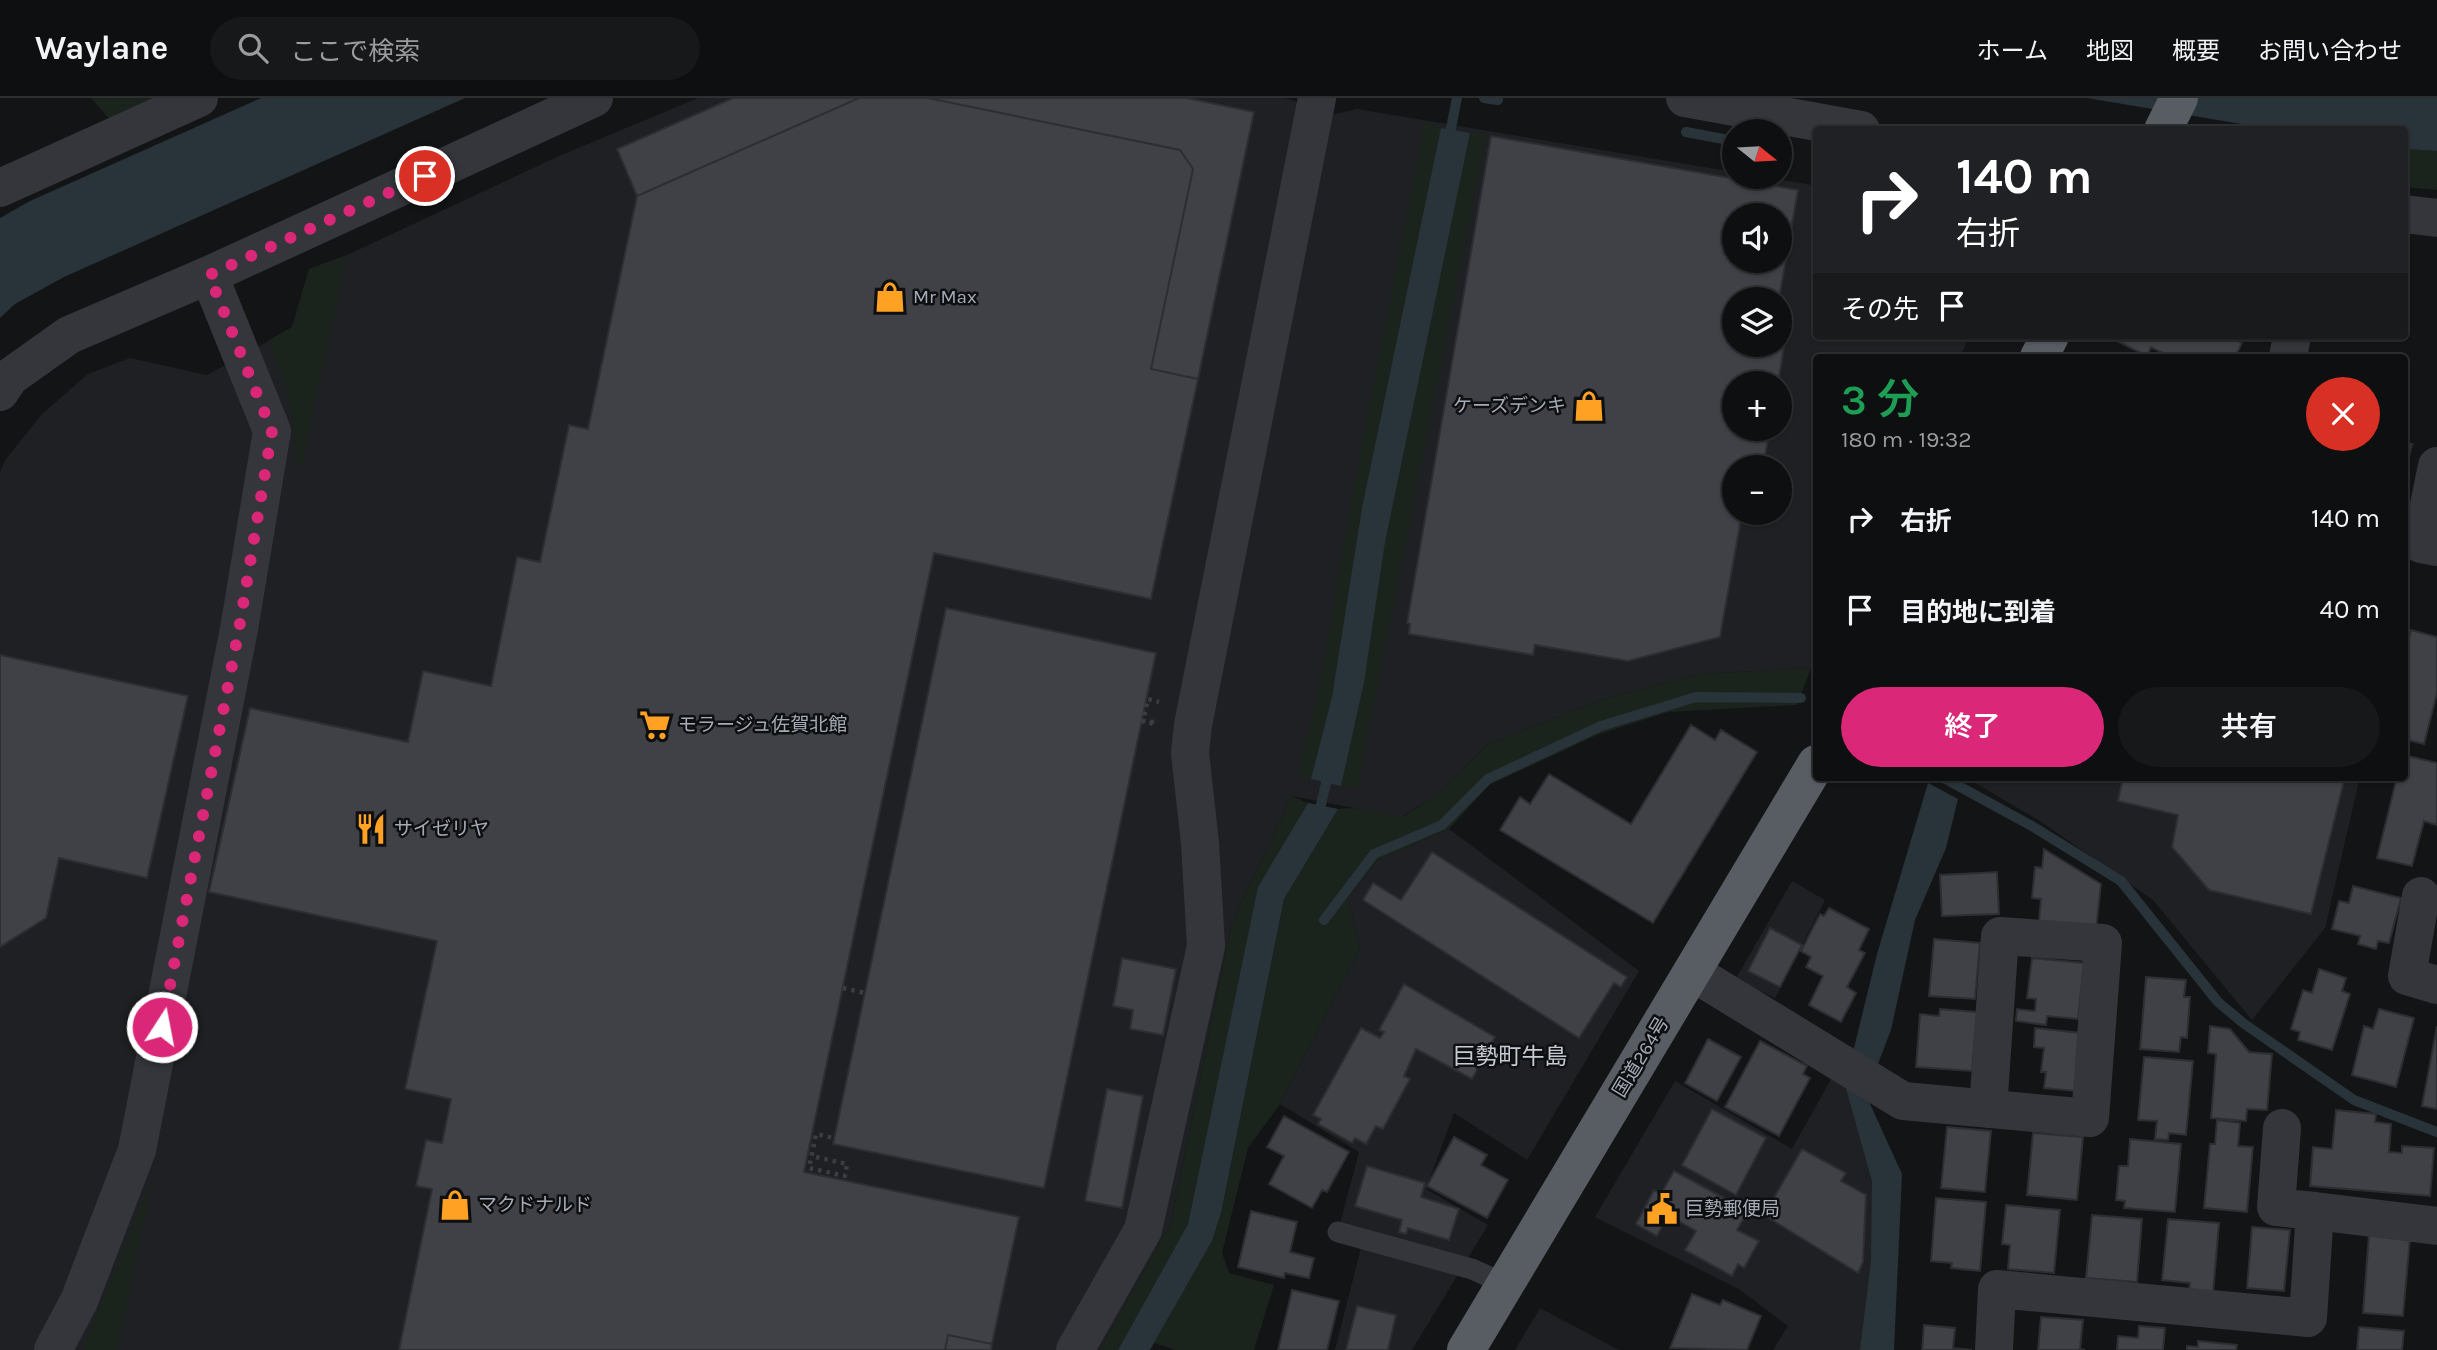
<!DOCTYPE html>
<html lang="ja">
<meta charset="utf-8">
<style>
body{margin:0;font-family:Karla,"Noto Sans JP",sans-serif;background:#171819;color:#f1f3f6;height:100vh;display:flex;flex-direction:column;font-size:26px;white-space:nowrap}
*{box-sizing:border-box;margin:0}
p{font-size:23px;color:#9b9c9f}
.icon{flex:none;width:38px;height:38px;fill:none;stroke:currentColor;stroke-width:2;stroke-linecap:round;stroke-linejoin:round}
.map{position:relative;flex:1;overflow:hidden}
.drawer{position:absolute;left:1813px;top:256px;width:595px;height:427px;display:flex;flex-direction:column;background:#0e0f10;border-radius:7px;box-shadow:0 2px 5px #0004,0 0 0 2px #2e2f30}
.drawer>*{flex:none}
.top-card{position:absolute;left:1813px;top:28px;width:595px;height:214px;border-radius:7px;box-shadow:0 2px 5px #0004,0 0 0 2px #2e2f30;background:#202124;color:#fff;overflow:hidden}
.needle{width:46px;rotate:108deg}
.buttons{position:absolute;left:1722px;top:21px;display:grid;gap:14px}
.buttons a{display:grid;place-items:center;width:70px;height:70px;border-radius:50%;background:#0e0f10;box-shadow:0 2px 5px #0004,0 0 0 2px #2e2f30;font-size:35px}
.pin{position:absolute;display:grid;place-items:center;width:60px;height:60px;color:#fff;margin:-30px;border:4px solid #fff;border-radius:50%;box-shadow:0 2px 7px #0007}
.me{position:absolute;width:77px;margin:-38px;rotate:11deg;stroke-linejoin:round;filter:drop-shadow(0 0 5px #0008)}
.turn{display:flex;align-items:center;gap:24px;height:147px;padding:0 28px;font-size:32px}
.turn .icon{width:91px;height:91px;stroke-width:2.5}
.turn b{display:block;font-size:49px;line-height:60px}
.then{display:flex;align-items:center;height:66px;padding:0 28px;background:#0003;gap:14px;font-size:26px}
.round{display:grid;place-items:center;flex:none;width:74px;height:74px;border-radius:37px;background:#171819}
.head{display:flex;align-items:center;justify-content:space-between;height:119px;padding:0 28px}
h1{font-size:42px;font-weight:600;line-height:52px;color:#1e9e55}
.primary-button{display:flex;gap:14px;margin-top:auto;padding:14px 28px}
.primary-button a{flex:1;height:80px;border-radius:42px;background:#db2777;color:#fff;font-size:28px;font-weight:600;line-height:80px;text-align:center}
.primary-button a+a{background:#171819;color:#f1f3f6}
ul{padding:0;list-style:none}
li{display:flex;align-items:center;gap:21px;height:91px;padding:0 28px}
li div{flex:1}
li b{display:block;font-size:26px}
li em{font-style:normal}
header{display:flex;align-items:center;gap:42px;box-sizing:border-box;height:98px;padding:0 35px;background:#0e0f10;border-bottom:2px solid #2e2f30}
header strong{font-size:33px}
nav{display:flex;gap:38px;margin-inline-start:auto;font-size:24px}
.search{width:490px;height:63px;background:#171819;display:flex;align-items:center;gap:18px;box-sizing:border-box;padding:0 24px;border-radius:38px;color:#9b9c9f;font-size:26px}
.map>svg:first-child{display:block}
.built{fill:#1f2023;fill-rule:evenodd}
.green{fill:#1b241c}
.water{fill:#29343a}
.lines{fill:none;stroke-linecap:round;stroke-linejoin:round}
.stream{stroke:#29343a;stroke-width:10}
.building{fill:#3f4146;stroke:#2d2e32;stroke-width:2;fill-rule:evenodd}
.path{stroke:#3a3d42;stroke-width:4.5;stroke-dasharray:3.5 5;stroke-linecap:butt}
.service{stroke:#34363b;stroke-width:21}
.minor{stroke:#34363b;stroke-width:38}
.tertiary{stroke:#34363b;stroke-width:38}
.trunk{stroke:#585c63;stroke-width:38}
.route{stroke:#db2777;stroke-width:12;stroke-dasharray:0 21.6}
.labels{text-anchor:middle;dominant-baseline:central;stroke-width:5;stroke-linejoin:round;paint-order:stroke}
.poi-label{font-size:19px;fill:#a4abb7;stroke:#0e0f10;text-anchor:start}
.street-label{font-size:19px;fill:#a4abb7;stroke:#0e0f10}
.quarter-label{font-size:23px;fill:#c5cad3;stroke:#0e0f10}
</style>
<header>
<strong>Waylane</strong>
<div class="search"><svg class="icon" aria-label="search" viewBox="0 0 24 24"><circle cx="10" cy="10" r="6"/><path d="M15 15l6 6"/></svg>ここで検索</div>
<nav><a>ホーム</a><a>地図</a><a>概要</a><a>お問い合わせ</a></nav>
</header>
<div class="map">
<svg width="2437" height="1252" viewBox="0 0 2437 1252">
<rect width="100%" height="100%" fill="#131415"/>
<!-- built -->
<path class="built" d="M698 0H1285L1335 16 1357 11 1734 74V79H1764L1813 87 1816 84V238H1970L1960 259H1816V552L1811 570 1700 576 1601 602 1488 646 1434 699 1401 719 1292 698 1231 827 1171 1125 1100 1252H0V374L6 361 42 316 88 276 130 260 207 277 292 230 309 171 347 157 559 58ZM1734 117H1780V163H1734ZM1734 201H1780V247H1734ZM1734 285H1780V331H1734ZM1734 369H1780V415H1734Z
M1965 679H2360L2325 830 2252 922 2153 802 2040 723Z
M1449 731 1639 873 1527 1062 1454 1015 1426 1091 1488 1127 1412 1252H1335L1365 1134 1340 1126 1359 1054 1280 1006 1360 851 1348 799 1377 763Z
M1792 783 1825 802 1775 900 1735 882Z
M1835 974 1856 988 1888 1090 1876 1252H1773L1788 1228 1739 1191 1595 1119 1675 983 1792 1051Z
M1540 1210 1615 1250 1620 1252H1515Z"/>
<!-- green -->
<path class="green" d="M91 0H159L111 23Z
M1425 23 1441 30 1362 410 1332 599 1311 681 1298 676 1320 588 1350 409Z
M1487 34 1357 691 1341 688 1364 584 1385 444 1470 35Z
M2404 51 2437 53V92L2405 89Z
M347 157 299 377 290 301 269 242 292 229 309 171Z
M1811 570 1797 607 1668 614 1597 637 1489 687 1449 731 1377 763 1348 799 1360 851 1280 1006 1248 1050 1222 1155 1229 1175 1274 1187 1254 1252H1176L1154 1245 1212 1143 1221 1115 1284 801 1338 711 1355 710 1402 719 1434 699 1488 646 1601 602 1700 576Z
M1292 698 1308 705 1258 790 1188 1126 1118 1252H1100L1171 1125 1231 827Z
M153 1080 117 1252H86L84 1248Z"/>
<!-- water -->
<path class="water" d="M261 0H465L64 179 15 206 0 220V120L30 103Z
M2087 0H2437V53L2405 51 2404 32 2271 31Z
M1441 30 1470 35 1385 444 1364 584 1341 688 1311 681 1332 599 1362 410Z
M1928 685 1958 701 1946 750 1915 822 1891 932 1866 997 1902 1076 1894 1252H1860L1871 1163 1872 1083 1845 987 1877 856Z
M1308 705 1338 711 1284 801 1221 1115 1212 1143 1150 1252H1118L1188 1126 1258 789Z"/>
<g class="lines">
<!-- stream -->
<path class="stream" d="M1484 0 1498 2
M1686 34 1734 43
M1448 45 1457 0
M1942 679 2032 728 2121 783 2218 904 2243 925 2354 1002 2437 1034
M1318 719 1329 673
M1324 822 1374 756 1442 727 1488 681 1601 628 1696 599 1801 600"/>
</g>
<!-- building -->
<path class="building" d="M733 0H859L637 98 617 51Z
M859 0H928L1180 52 1193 71 1151 271 1198 281 1151 501 934 455 804 1074 1019 1119 992 1246 948 1237 945 1252H399L432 1091 416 1088 426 1042 442 1045 451 1001 405 991 437 843 209 794 250 610 408 644 423 573 491 588 517 459 540 464 569 327 588 331 637 98Z
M928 0H1187L1254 14 1198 281 1151 271 1193 71 1180 52Z
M1491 38 1798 92 1779 201H1734V247H1780V218L1789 219 1778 285H1734V331H1770L1763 369H1734V415H1742L1720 539 1628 563 1535 547 1533 557 1409 536 1410 526 1407 525ZM1734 117H1780V163H1734Z
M2122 238H2228L2242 245 2235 259H2171L2151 249 2147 258 2119 244Z
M2404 345 2412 346 2404 379Z
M946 510 1156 555 1044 1090 833 1046Z
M2411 532 2437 539V595L2424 646 2404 641V558Z
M0 557 188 598 147 780 59 760 46 820 0 849Z
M1691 627 1715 642 1721 632 1757 654 1653 825 1500 732 1520 699 1530 706 1549 676 1631 726Z
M2404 657 2437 665V722L2436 727 2424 723 2412 768 2377 760 2397 679H2404Z
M2123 679H2345L2311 816 2209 792 2172 749 2178 717 2118 703Z
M2044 751 2101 786 2096 831 2039 823 2041 801 2032 800 2035 769 2042 770Z
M1432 754 1627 879 1621 889 1614 885 1579 940 1363 802 1373 785 1401 802Z
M1997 774 1999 816 1942 818 1940 777Z
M2353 788 2401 800 2389 845 2378 843 2376 851 2358 846 2360 838 2332 831 2339 803 2349 805Z
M1829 810 1869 831 1859 852 1865 855 1847 889 1856 895 1841 924 1809 907 1823 878 1806 869 1811 859 1801 853 1820 816 1824 818Z
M1770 830 1802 847 1780 889 1748 873Z
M1934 841 1980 845 1975 901 1929 898Z
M1122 860 1176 871 1163 937 1130 931 1133 912 1113 908Z
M2032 860 2084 865 2078 921 2047 918 2046 927 2016 923 2017 911 2035 913 2036 901 2027 900Z
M2319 871 2346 880 2342 893 2350 896 2332 952 2298 942 2300 934 2291 931 2303 892 2312 895Z
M2146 879 2186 882 2184 899H2190L2187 940 2181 939 2179 954 2140 951Z
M1404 886 1495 939 1472 981 1416 951 1404 978 1410 981 1383 1031 1376 1028 1366 1046 1355 1040 1352 1045 1318 1026 1321 1021 1313 1017 1361 930 1380 940 1384 934 1379 932Z
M1940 911 1977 914 1972 973 1916 969 1920 916 1939 918Z
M2379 911 2414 920 2396 989 2352 977 2364 928 2373 931Z
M2210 928 2230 931 2249 954 2272 956 2267 1012 2247 1011 2246 1023 2211 1020 2216 956 2208 955Z
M2437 928V1011L2422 1008Z
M2035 930 2081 935 2075 993 2044 990 2046 974H2041L2044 950 2034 949Z
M1708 941 1741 959 1717 1003 1685 985Z
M1760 943 1807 968 1803 976 1810 980 1779 1038 1725 1009Z
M2144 959 2193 963 2186 1037 2169 1035 2168 1042 2155 1041 2157 1023 2138 1022Z
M1107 991 1143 998 1122 1110 1085 1103Z
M1712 1011 1766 1040 1736 1097 1682 1067Z
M2336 1012 2376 1016 2375 1024 2391 1026 2389 1054 2402 1055V1048L2434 1050 2430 1098 2310 1088 2313 1049 2332 1051Z
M1284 1018 1349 1054 1327 1094 1322 1092 1312 1110 1269 1086 1284 1058 1267 1049Z
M2217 1022 2240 1025 2238 1048 2253 1049 2247 1114 2204 1110 2210 1046H2215Z
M1947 1029 1991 1033 1985 1094 1941 1090Z
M2033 1035 2083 1039 2077 1102 2027 1097Z
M1454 1039 1487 1057 1481 1067 1508 1082 1487 1120 1427 1088Z
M2130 1041 2181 1046 2175 1114 2124 1110 2125 1103 2116 1102 2119 1068H2128Z
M1802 1051 1846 1075 1841 1083 1866 1097 1863 1164 1858 1175 1764 1117Z
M1367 1068 1425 1085 1421 1099 1459 1111 1449 1142 1408 1130 1406 1136 1399 1134 1402 1122 1355 1108Z
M1674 1073 1748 1113 1737 1132 1759 1143 1744 1170 1738 1166 1732 1178 1685 1152 1696 1133 1668 1117 1657 1138 1636 1126 1654 1092 1661 1096Z
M1936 1100 1986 1104 1980 1173 1951 1170 1952 1165 1931 1163Z
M2006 1107 2060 1112 2054 1175 2008 1171 2010 1147 2002 1146Z
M1251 1113 1297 1124 1290 1154 1314 1160 1309 1180 1285 1175 1284 1180 1238 1169Z
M2092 1117 2142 1121 2137 1184 2086 1180Z
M2168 1121 2219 1125 2213 1195 2189 1193 2190 1185 2162 1182Z
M2252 1129 2290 1132 2284 1193 2247 1190Z
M2369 1136 2410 1140 2403 1218 2363 1215Z
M1292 1192 1339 1203 1327 1252H1278Z
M1692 1196 1720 1207 1723 1202 1761 1218 1747 1252 1670 1250Z
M1357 1208 1396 1217 1388 1252H1346Z
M2041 1219 2083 1222 2080 1251 2085 1252H2038Z
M1924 1227 1955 1230 1953 1250 1972 1252H1922Z
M2139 1228 2165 1230 2163 1252H2117L2118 1238 2138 1240Z
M2359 1229 2404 1233 2402 1252H2357Z
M948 1237 992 1246 991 1252H945Z
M2198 1243 2237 1247 2236 1252H2187V1248L2198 1249Z"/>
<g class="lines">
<!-- path -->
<path class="path" d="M1141 623 1155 626V623
M1154 624 1143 623 1148 601 1159 604
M843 890 865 895
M816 1059 847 1066 845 1078 809 1070 816 1036 834 1040"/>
<!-- service -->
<path class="service" d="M1338 1134 1472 1171 1505 1186"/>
<!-- minor -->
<path class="minor" d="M0 90 199 0
M2404 116 2437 120
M2288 259 2292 238
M2437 368 2421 446 2437 449
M2421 798 2407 878 2437 887
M1692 874 1903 1003 2090 1020 2103 845 2000 838 1988 1011
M2282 1030 2276 1109 2315 1113
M1075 1252 1143 1132 1206 848 1200 745 1190 655 1193 627 1317 0
M1994 1252 1997 1191 2308 1220 2315 1113 2437 1128"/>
<!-- tertiary -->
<path class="tertiary" d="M1685 0 1861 32
M0 294 10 279 69 237 209 177 594 0
M53 1252 79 1203 137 1052 239 531 272 333 209 177"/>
<!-- trunk -->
<path class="trunk" d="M2163 32 2179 0
M2039 259 2050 238
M1466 1252 1816 666"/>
</g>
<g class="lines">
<!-- route -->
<path class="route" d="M162 929 239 531 272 333 209 177 425 78"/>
</g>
<!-- icons -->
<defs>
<symbol id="shop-bare" viewBox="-9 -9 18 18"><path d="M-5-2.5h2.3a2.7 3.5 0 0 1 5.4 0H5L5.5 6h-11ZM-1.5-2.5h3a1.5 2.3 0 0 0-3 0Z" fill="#ffa122" stroke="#0e0f10" stroke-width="2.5" paint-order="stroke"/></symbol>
<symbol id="supermarket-bare" viewBox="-9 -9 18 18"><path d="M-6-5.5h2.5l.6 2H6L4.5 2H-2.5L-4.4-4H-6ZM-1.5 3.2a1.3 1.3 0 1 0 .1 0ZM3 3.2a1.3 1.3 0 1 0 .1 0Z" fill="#ffa122" stroke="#0e0f10" stroke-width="2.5" paint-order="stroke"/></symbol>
<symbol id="restaurant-bare" viewBox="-9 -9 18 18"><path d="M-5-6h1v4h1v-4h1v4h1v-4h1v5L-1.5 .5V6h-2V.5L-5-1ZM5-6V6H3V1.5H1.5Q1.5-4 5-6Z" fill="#ffa122" stroke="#0e0f10" stroke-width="2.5" paint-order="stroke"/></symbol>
<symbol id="civic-bare" viewBox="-9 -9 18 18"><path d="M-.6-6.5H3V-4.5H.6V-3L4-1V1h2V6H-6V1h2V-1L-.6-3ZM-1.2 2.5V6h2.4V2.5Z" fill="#ffa122" stroke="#0e0f10" stroke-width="2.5" paint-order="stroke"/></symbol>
</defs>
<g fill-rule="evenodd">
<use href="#shop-bare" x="868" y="177" width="44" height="44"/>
<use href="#shop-bare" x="1567" y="286" width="44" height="44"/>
<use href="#supermarket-bare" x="633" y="605" width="44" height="44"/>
<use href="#restaurant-bare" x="349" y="709" width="44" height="44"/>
<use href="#shop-bare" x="433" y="1085" width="44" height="44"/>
<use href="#civic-bare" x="1640" y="1089" width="44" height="44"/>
</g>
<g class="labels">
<!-- poi labels -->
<g class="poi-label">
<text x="913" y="199">Mr Max</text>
<text x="1566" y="308" text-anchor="end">ケーズデンキ</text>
<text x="678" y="627">モラージュ佐賀北館</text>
<text x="394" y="731">サイゼリヤ</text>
<text x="478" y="1107">マクドナルド</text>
<text x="1685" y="1111">巨勢郵便局</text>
</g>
<!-- street labels -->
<g class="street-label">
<text transform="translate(1641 959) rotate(-59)">国道264号</text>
</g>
<!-- quarter labels -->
<g class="quarter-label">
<text x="1510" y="958">巨勢町牛島</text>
</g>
</g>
</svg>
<div class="buttons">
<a><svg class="needle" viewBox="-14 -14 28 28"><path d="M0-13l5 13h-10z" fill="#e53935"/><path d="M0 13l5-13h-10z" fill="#9b9c9f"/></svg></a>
<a><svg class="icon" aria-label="sound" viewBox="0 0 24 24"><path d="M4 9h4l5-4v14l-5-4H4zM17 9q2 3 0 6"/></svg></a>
<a><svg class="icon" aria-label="layers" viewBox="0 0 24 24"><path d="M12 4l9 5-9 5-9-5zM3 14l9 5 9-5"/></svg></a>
<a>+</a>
<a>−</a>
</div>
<div class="pin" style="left:425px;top:78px;background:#d93025"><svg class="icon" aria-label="arrive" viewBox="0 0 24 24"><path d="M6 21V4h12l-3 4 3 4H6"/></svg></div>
<svg class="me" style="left:162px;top:929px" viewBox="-20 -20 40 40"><circle r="17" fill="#db2777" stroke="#fff" stroke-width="3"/><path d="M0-11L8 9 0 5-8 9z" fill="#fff"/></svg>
<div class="top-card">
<div class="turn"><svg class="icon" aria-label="right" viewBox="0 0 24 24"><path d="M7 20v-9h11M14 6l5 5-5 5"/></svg><div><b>140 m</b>右折</div></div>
<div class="then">その先<svg class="icon" aria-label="arrive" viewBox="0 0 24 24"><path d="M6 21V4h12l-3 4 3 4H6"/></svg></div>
</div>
<section class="drawer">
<div class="head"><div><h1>3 分</h1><p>180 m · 19:32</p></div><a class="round" style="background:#d93025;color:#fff"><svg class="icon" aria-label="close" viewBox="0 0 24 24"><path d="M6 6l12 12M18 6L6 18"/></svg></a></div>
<ul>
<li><svg class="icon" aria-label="right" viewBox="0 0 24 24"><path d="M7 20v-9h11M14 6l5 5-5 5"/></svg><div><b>右折</b></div><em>140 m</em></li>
<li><svg class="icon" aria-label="arrive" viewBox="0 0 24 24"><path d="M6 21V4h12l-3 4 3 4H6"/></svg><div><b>目的地に到着</b></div><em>40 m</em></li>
</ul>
<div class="primary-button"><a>終了</a><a>共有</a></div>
</section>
</div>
